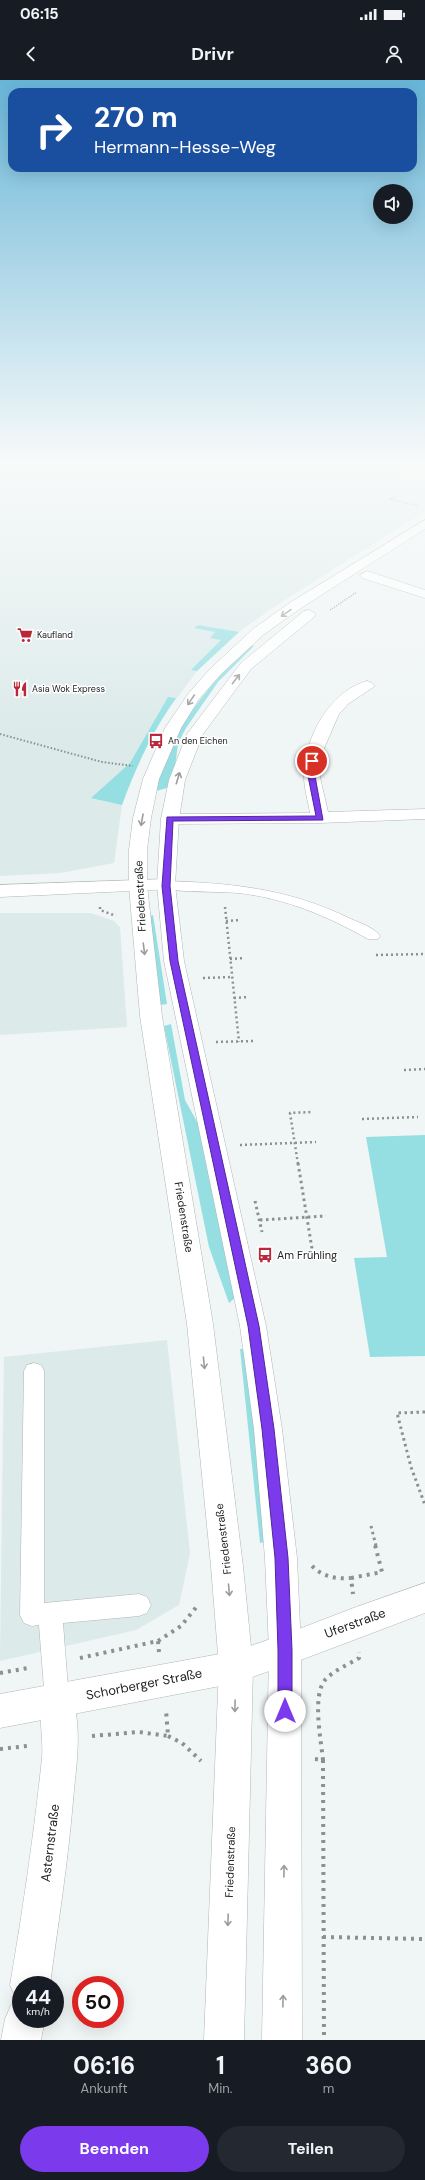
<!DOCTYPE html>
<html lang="de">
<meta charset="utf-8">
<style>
body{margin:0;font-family:"DM Sans",sans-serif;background:#242831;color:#f1f3f6;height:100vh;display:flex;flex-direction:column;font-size:15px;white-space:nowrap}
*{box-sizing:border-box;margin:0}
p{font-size:13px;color:#9ea1a6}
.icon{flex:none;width:22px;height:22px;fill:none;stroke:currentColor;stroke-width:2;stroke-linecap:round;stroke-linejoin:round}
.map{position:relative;height:1960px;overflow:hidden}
.details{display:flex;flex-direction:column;background:#171b24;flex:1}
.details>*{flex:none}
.guide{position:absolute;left:8px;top:8px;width:409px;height:84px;border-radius:12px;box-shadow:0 4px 16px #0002;background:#1a4fa0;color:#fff;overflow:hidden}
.buttons{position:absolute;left:373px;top:104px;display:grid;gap:8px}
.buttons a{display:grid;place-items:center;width:40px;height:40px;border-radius:50%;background:#171b24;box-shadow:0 4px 16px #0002;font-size:20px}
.speed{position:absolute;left:12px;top:1896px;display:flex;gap:8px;font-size:20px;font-weight:700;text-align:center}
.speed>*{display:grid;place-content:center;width:52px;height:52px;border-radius:50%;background:#171b24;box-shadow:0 4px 16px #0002;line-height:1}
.speed small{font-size:10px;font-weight:400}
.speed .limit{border:6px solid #d22;background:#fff;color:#111}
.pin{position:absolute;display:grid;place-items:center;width:34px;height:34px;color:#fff;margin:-17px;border:2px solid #fff;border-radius:50%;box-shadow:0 1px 4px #0007}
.me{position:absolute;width:44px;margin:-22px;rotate:0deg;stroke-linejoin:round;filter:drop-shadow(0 0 3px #0008)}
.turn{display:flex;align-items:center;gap:14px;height:84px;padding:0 20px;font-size:18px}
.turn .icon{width:52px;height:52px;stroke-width:2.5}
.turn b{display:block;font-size:28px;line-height:34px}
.eta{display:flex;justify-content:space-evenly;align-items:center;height:68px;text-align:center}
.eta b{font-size:24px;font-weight:700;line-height:28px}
.cta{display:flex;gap:8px;margin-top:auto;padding:8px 20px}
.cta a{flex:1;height:46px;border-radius:24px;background:#7c3aed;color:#fff;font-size:16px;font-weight:700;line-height:46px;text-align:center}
.cta a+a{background:#242831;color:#f1f3f6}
.status{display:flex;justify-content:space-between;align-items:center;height:28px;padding:0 20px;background:#171b24;direction:ltr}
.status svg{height:11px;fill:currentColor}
header{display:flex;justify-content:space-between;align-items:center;height:52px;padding:0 20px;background:#171b24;font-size:18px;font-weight:700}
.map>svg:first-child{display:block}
.built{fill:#dceaea}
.green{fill:#95dfe3}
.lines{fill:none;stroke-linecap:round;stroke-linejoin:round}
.service-casing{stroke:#b1b6b6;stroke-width:1}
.minor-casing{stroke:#b1b6b6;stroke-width:1}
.tertiary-casing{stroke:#b1b6b6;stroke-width:1}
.secondary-casing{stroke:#b1b6b6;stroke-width:1}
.path-far4{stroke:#8d9090;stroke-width:1.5;stroke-dasharray:1 1.5;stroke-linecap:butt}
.path-far3{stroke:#8d9090;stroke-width:2;stroke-dasharray:1.5 2;stroke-linecap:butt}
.path-far2{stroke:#8d9090;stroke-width:2.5;stroke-dasharray:2 3;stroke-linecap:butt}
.path-far1{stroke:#8d9090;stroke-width:3;stroke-dasharray:2.5 3.5;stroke-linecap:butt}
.path{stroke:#8d9090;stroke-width:4;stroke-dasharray:3 5;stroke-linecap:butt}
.service{fill:#fff;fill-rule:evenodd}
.minor{fill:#fff;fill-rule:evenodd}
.tertiary{fill:#fff;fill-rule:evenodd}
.secondary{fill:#fff;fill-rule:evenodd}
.oneway{stroke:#9c9c9c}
.route{fill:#7c3aed;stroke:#51269a}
.labels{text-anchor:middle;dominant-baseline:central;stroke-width:3;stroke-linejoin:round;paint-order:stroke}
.far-poi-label{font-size:9px;fill:#222424;stroke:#fff;text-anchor:start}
.street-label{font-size:11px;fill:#222424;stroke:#fff}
.poi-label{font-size:11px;fill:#222424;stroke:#fff;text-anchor:start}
.near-street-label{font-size:13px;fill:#222424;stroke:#fff}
</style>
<div class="status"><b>06:15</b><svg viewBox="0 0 49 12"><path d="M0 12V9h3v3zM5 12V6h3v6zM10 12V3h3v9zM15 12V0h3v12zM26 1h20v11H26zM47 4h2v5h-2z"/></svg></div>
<header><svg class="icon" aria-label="back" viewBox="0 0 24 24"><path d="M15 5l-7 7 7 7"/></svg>Drivr<svg class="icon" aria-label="person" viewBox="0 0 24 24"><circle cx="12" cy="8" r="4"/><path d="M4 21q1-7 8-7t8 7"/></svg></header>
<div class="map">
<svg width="425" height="1960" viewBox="0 0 425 1960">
<rect width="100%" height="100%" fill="#f0f5f5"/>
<!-- built -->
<path class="built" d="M0 386H373L425 400V431L274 527 239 552 197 591 160 641 136 686 122 725 114 783 60 793 0 796Z
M0 833H91L114 841 120 847 127 947 0 955Z
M167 1260 190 1473 179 1525 136 1550 0 1581 4 1277Z"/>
<!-- green -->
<path class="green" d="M198 545 239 552 197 591 191 590 221 560 210 558 215 552 194 548Z
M250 565 254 566 218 602 186 648 178 663 175 688 167 708 156 711C168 653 208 605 250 565Z
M168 617 176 618C152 652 136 687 122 725L91 718 130 683Z
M153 835 167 924 160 925 147 837Z
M171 944 185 1020 201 1049 235 1218 229 1223 209 1167 164 946Z
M425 1055V1276L370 1277 354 1178 387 1177 366 1057Z
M240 1269H249L270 1461 260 1463Z"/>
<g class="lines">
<defs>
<path id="service" d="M166 801C233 803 290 809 351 839 360 843 375 848 380 856L378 859H368C327 836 285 818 238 813 214 811 183 813 161 808L159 805Z
M34 1283 41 1285 44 1291V1523L139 1514 147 1517 151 1525 147 1533 139 1536 63 1543 69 1621 66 1630 57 1633 48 1630 45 1621 39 1545 32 1546 24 1543 20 1535 24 1291 27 1285Z"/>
<path id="minor" d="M367 491 425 510V518L362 498 360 495Z
M367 601 372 603 375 606 348 624 339 634 322 673 320 697 328 732 425 729V739L320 743 170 744 164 743 161 739 164 735 170 734 310 733C308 721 304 708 304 696 304 659 329 611 367 601Z
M166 799 173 801 175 805 173 809 0 817V805Z
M425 1503V1533L285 1586 273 1581 269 1570 273 1559 356 1527Z
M57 1604 69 1609C84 1644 76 1684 73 1721 68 1782 58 1844 50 1905H21V1939H45L41 1960H1L5 1939 11 1925 21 1921 16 1919 10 1905C23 1829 34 1754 42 1678 44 1655 36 1630 45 1609Z"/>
<path id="tertiary" d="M285 1554 297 1559 301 1570 297 1581 236 1603 0 1648V1614L236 1571Z"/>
<path id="secondary" d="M396 386H415L425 389V395L397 388Z
M425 440V449L301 528 263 555 220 595 199 619 181 648 159 699 151 738 147 770V806L162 936 213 1244 243 1486 253 1587 244 1960H204L219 1587 211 1486 187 1244 140 936 129 806V770L133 738 143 699 165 648 188 614 210 589 253 549 291 522Z
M309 530 316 534 314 537 251 589 203 654 185 700 179 739 175 805 184 881 266 1246 282 1349 297 1478 301 1570 302 1960H262L269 1570 265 1478 254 1349 240 1246 164 881 157 805 161 739 169 700 187 654 241 583 304 531Z"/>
</defs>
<!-- service casing -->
<use href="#service" class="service-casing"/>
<!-- minor casing -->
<use href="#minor" class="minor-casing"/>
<!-- tertiary casing -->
<use href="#tertiary" class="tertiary-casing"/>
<!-- secondary casing -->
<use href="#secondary" class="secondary-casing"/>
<!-- path-far4 -->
<path class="path-far4" d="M397 416 390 419 419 426
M330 530 357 512"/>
<!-- path-far3 -->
<path class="path-far3" d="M0 654 102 682 133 686"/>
<!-- path-far2 -->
<path class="path-far2" d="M100 827V830L116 836
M225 827 239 962
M226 841 241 840
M376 875 425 874
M230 879 245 878
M203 898 232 897
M234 918 249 917
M216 962 255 961
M404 990 425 989
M362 1039 418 1037
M240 1065 316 1062
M298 1084 290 1033 312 1032"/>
<!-- path-far1 -->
<path class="path-far1" d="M298 1083 314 1181
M255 1121 262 1152
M260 1140 326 1136
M425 1332 397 1333 411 1387 425 1425
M371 1446 376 1466"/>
<!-- path -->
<path class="path" d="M312 1486C323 1497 336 1499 351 1498L353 1514
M351 1498 382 1492 375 1465
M158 1561 181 1546 198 1525
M80 1578 158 1561 159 1572
M0 1593 28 1588
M92 1656 139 1652 168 1656 166 1630
M168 1656 182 1663 201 1681
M0 1669 27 1666
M315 1679 323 1680C321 1660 312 1616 325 1600 334 1590 348 1585 359 1578V1572
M323 1680 324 1960
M323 1857 425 1859"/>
<!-- service -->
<use href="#service" class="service"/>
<!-- minor -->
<use href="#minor" class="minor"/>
<!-- tertiary -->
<use href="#tertiary" class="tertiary"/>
<!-- secondary -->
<use href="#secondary" class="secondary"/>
</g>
<!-- one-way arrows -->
<defs><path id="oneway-shaft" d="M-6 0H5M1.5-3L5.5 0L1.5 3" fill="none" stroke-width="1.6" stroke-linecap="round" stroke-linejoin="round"/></defs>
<g class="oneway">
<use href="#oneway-shaft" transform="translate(286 533) rotate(145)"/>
<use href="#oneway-shaft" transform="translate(236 599) rotate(-52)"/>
<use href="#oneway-shaft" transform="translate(191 620) rotate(124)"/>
<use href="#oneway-shaft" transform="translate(178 698) rotate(-73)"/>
<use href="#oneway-shaft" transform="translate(142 740) rotate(100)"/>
<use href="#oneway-shaft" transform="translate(144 869) rotate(83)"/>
<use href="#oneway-shaft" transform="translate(204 1283) rotate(84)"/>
<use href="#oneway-shaft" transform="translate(229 1510) rotate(85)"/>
<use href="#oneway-shaft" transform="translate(235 1626) rotate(91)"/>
<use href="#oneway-shaft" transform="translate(284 1791) rotate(-89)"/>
<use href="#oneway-shaft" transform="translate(228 1840) rotate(92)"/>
<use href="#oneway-shaft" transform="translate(283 1921) rotate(-89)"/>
</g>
<!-- sky -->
<linearGradient id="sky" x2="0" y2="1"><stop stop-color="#67b5d7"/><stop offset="0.58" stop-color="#f8fafa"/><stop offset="1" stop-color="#f8fafa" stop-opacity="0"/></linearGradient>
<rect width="425" height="661" fill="url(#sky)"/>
<!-- route -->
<path class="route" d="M310 679 316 681 315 696 323 740 173 741 170 806 178 881 259 1246 274 1349 288 1478 292 1570V1631L290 1636 285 1638 280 1636 278 1631V1570L275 1478 262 1349 248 1246 170 881 162 806 167 737 316 736 308 696Z"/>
<!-- icons -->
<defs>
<symbol id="supermarket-bare" viewBox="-9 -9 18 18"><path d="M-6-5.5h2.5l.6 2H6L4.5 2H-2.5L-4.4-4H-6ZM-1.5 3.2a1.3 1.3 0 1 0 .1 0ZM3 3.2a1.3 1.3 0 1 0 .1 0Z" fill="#b9283a" stroke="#fff" stroke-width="2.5" paint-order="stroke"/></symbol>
<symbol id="restaurant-bare" viewBox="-9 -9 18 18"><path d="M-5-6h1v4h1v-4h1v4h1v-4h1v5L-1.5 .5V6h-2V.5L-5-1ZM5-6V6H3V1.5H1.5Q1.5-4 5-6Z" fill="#b9283a" stroke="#fff" stroke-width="2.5" paint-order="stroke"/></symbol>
<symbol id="bus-bare" viewBox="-9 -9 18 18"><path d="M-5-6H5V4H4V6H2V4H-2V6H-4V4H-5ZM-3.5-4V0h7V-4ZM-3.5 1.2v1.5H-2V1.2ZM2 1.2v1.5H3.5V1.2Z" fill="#b9283a" stroke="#fff" stroke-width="2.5" paint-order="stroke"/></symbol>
</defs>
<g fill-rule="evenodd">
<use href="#supermarket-bare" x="14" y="544" width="22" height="22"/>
<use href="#restaurant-bare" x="9" y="598" width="22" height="22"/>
<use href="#bus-bare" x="145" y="650" width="22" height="22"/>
<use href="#bus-bare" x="254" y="1164" width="22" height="22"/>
</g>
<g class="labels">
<!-- far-poi labels -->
<g class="far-poi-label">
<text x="37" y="555">Kaufland</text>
<text x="32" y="609">Asia Wok Express</text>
<text x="168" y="661">An den Eichen</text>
</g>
<!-- street labels -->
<g class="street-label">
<text transform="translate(140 816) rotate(-93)">Friedenstraße</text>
<text transform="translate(184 1137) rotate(81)">Friedenstraße</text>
<text transform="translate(223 1459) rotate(-97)">Friedenstraße</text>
<text transform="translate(230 1782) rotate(-88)">Friedenstraße</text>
</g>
<!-- poi labels -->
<g class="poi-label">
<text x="277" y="1175">Am Frühling</text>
</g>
<!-- near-street labels -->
<g class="near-street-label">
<text transform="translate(355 1543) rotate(-20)">Uferstraße</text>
<text transform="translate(144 1604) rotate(-11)">Schorberger Straße</text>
<text transform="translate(50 1763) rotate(-83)">Asternstraße</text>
</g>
</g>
</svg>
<div class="buttons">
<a><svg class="icon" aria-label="sound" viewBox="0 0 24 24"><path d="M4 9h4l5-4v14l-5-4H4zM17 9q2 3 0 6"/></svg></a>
</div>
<div class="speed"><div>44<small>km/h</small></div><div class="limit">50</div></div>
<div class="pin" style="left:312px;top:681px;background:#d93025"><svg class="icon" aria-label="arrive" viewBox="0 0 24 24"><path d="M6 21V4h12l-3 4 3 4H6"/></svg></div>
<svg class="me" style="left:285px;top:1631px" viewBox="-20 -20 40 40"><circle r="19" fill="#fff"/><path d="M0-13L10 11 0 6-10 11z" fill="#7c3aed"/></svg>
<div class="guide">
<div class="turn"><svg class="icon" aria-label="right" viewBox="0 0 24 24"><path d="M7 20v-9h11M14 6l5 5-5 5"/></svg><div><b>270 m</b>Hermann-Hesse-Weg</div></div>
</div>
</div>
<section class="details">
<div class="eta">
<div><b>06:16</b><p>Ankunft</p></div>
<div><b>1</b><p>Min.</p></div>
<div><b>360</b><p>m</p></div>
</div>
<div class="cta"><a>Beenden</a><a>Teilen</a></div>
</section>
